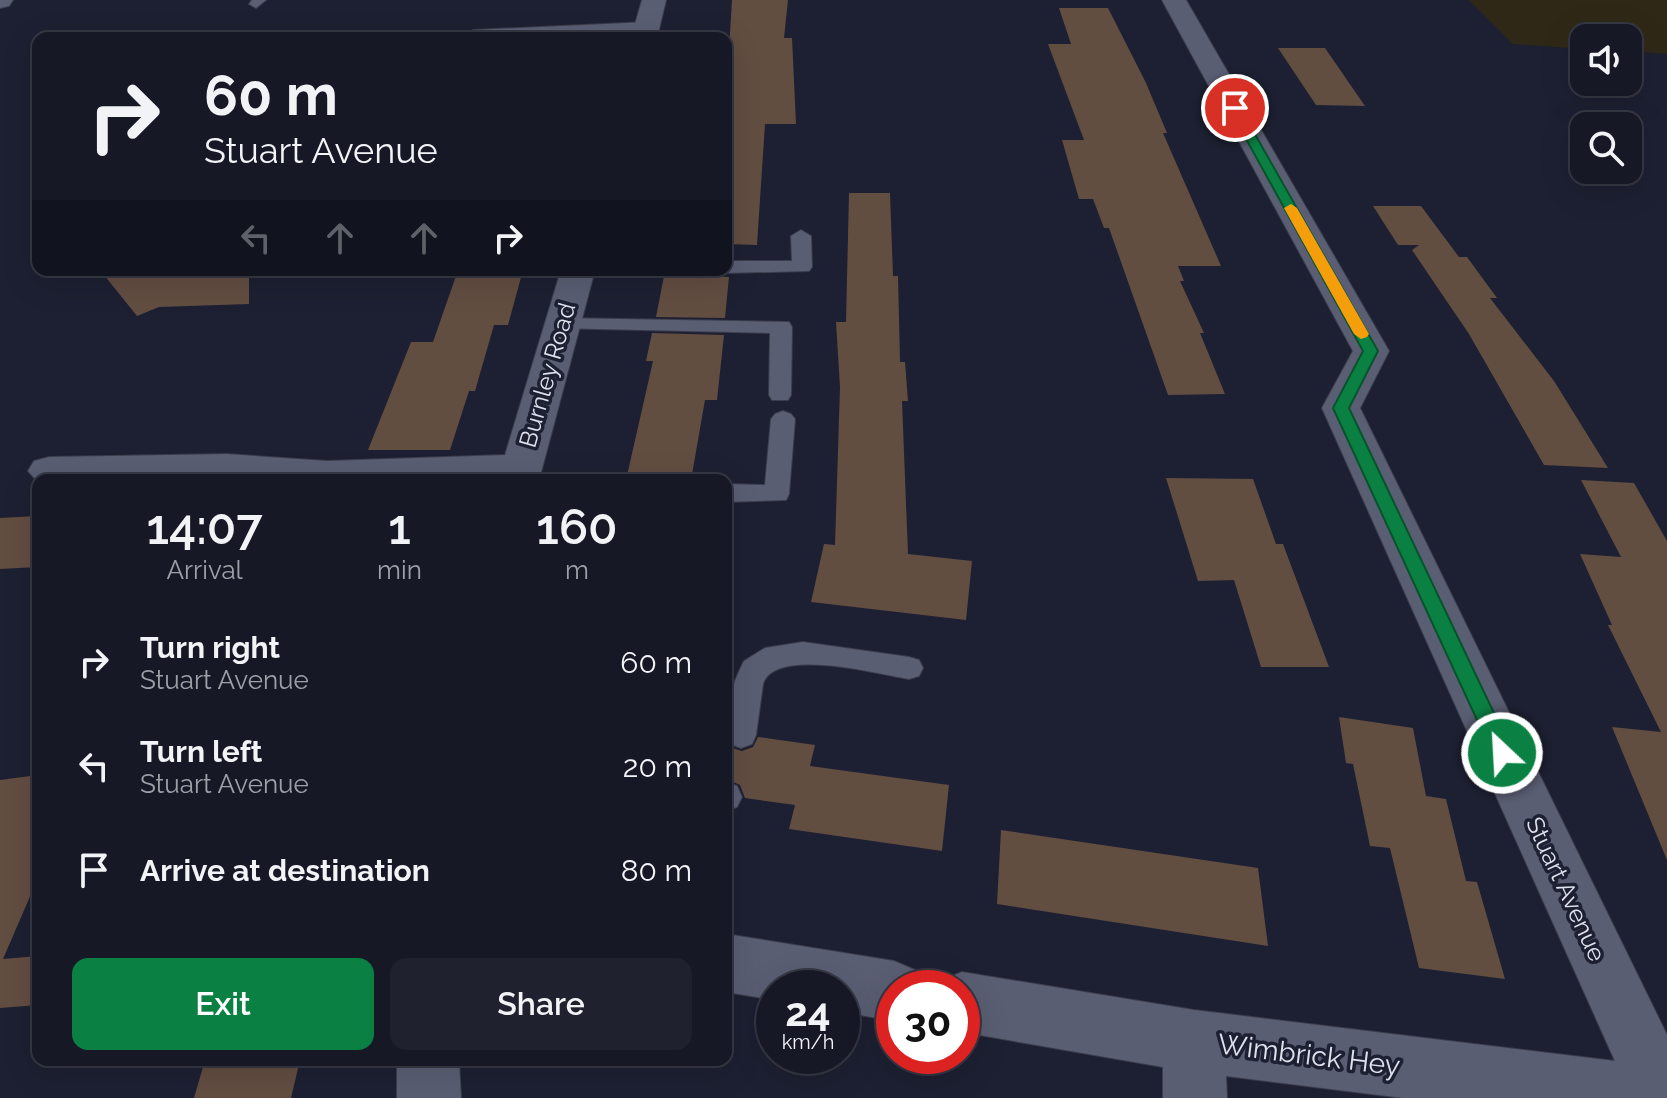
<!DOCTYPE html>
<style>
body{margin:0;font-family:Raleway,sans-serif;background:#1f212e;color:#f1f3f6;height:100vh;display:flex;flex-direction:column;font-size:30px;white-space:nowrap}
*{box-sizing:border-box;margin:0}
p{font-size:26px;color:#9ea0a7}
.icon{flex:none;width:44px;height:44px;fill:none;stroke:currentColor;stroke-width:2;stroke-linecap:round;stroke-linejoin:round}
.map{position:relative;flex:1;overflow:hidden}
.sheet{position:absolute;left:32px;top:474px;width:700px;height:592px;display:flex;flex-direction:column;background:#161826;border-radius:16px;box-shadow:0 8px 32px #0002,0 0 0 2px #353743}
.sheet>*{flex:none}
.hud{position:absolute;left:32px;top:32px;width:700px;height:244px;border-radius:16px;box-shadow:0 8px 32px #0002,0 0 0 2px #353743;background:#161826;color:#f1f3f6;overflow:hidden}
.tools{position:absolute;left:1570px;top:24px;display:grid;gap:16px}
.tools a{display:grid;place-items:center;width:72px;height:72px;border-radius:16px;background:#161826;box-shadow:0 8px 32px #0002,0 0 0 2px #353743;font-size:40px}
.speed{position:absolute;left:756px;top:970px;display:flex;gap:16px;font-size:40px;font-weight:700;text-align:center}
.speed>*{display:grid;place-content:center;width:104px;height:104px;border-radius:50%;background:#161826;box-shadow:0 8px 32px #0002,0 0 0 2px #353743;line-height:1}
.speed small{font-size:20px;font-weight:400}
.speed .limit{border:12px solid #d22;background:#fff;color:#111}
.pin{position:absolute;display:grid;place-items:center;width:68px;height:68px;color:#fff;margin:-34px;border:4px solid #fff;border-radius:50%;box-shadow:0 2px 8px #0007}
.me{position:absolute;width:88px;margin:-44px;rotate:335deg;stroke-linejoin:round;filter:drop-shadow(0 0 6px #0008)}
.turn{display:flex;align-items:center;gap:28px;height:168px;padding:0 40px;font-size:36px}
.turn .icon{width:104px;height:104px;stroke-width:2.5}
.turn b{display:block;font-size:56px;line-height:68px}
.lanes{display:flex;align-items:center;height:76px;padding:0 40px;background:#0003;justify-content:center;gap:40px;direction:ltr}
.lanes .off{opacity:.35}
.eta{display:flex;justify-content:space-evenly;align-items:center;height:136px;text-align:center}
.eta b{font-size:48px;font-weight:600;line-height:56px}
.button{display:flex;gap:16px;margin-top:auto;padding:16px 40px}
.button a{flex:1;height:92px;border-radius:16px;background:#0b8043;color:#fff;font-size:32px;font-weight:600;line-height:92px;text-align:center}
.button a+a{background:#1f212e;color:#f1f3f6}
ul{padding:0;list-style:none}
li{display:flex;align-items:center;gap:24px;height:104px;padding:0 40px}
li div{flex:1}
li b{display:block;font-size:30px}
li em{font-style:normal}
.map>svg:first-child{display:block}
.commercial{fill:#302817}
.building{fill:#624d41}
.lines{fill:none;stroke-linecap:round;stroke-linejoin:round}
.service-casing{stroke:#3b3d4c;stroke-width:2}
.minor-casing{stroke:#3b3d4c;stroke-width:2}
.service{fill:#5a5e73;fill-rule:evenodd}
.minor{fill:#5a5e73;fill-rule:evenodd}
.route{fill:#0b8043;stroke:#07532c;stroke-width:2}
.slow{fill:#f59e0b}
.labels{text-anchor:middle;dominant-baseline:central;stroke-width:7;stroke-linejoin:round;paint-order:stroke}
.street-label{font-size:24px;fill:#dee1ee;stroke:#1d2032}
.near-street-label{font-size:28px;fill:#dee1ee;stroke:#1d2032}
</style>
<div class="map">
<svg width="1667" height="1098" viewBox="0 0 1667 1098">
<rect width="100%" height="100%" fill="#1d2032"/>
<!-- commercial -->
<path class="commercial" d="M1469 0H1667V54L1628 51V38H1584V49L1513 44Z"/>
<!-- building -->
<path class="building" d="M732 0H788L784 38H792L796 124H765L757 245 726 244V100Z
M1059 8H1108L1146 83 1167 133H1163L1221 266H1178L1184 281H1180L1204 333H1200L1225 394 1168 395 1109 228H1104L1093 199H1079L1062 140H1084L1048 44H1071Z
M1278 48H1325L1365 106 1316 105Z
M849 193H890L893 276H898L900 362H905L908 401H902L908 554 972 561 966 620 811 602 824 544 835 545 840 387 836 322H846Z
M1373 206H1421L1459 257H1467L1497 298H1490L1554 381 1608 468 1544 465 1469 334 1412 250 1419 245H1398Z
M100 270H249V304L159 307 137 316Z
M458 270H523L508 325H494L475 391H469L450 450H368L411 342H433Z
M664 276 729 277 725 318 656 317Z
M652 333 724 335 717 400H705L691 480H626L653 361H646Z
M1166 478 1253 479 1276 544H1283L1329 667H1261L1234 580 1198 581Z
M1581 480 1634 483 1667 541V860L1612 727 1661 732 1608 625H1612L1580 554 1621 557Z
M38 516V567L0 569V518Z
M1339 717 1413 728 1426 796 1446 799 1466 881 1477 882 1505 979 1419 968 1390 848 1370 846 1353 764 1346 763Z
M758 737 815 745 810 766 949 785 942 851 789 829 795 805 745 798 740 785 726 779V741L729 747 742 751 753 747Z
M38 775V878L3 959 38 956V1005L0 1008V780Z
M1001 830 1258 868 1268 946 997 904Z
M205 1060H300L291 1098H194Z"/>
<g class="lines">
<defs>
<path id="service" d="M252 0H266L256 8 249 4Z
M648 22 653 23V29L468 38 465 35 473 30Z
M801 230 811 236 812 267 809 271 726 273 718 270H726V261H792L791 236Z
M561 318 789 322 792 327 791 395 788 400H772L769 395 770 333 554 328 550 324Z
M783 411 791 414 795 419 789 494 786 500 726 502V484L765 485 771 419 775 414Z
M803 642 909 657 919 660 923 668 919 676 909 679C879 674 774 646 763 684L756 735 752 744 741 748 730 744C719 721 733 682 744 661L765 648Z
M726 782 737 786 742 797 737 807 726 811Z"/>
<path id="minor" d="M0 0H13L9 6 0 8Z
M642 0H666L657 38H631Z
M1162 0H1186L1389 351 1360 408 1667 1035V1098H1403L1226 1076 1227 1098H1163V1067L962 1032V988H938L941 981 962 972 1194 1010 1615 1061 1322 408 1353 351Z
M561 270H595L539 480 38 482 28 471 34 461 49 457 227 454 327 461 505 455Z
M726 934 894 961 915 970 923 988H894V1021L842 1012V988H774V1000L726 992Z
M397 1060H459L461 1098H397Z"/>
</defs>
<!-- service casing -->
<use href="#service" class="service-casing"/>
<!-- minor casing -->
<use href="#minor" class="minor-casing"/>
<!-- service -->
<use href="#service" class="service"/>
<!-- minor -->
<use href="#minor" class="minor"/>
</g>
<!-- route -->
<path class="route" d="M1235 104 1240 108 1378 351 1349 408 1513 753 1510 759 1502 762 1495 759 1333 408 1363 351 1229 108Z"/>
<!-- slow -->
<path class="slow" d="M1291 204 1297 208 1369 334 1367 337 1361 339 1354 334 1284 208Z"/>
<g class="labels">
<!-- street labels -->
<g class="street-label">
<text transform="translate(547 375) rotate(-74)">Burnley Road</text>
<text transform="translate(1566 889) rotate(65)">Stuart Avenue</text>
</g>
<!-- near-street labels -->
<g class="near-street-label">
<text transform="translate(1309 1055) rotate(7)">Wimbrick Hey</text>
</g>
</g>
</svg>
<div class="tools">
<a><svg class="icon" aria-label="sound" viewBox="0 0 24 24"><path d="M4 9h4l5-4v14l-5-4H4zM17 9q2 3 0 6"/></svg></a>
<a><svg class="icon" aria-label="search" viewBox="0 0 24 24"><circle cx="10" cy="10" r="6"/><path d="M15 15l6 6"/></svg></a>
</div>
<div class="speed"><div>24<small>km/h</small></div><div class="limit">30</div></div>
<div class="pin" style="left:1235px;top:108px;background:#d93025"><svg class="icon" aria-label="arrive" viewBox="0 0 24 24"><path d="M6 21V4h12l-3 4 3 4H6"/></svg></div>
<svg class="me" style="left:1502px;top:753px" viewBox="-20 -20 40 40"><circle r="17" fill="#0b8043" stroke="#fff" stroke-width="3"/><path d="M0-11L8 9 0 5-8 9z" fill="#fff"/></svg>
<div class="hud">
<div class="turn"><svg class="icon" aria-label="right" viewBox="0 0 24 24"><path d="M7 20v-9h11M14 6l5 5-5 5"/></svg><div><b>60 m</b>Stuart Avenue</div></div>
<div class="lanes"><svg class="icon off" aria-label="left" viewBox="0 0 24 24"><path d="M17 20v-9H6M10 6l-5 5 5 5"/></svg><svg class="icon off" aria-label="ahead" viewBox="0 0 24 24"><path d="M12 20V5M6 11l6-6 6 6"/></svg><svg class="icon off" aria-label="ahead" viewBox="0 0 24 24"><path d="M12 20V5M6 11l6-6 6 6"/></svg><svg class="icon" aria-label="right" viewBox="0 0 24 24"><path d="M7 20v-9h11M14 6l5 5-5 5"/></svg></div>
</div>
<section class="sheet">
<div class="eta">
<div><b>14:07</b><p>Arrival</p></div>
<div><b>1</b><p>min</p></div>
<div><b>160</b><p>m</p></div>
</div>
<ul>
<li><svg class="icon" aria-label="right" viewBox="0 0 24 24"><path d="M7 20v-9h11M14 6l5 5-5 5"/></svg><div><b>Turn right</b><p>Stuart Avenue</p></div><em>60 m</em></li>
<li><svg class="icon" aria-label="left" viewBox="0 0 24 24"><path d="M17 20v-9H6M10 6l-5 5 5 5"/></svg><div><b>Turn left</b><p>Stuart Avenue</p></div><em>20 m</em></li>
<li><svg class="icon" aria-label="arrive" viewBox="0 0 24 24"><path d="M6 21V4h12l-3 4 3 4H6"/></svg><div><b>Arrive at destination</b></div><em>80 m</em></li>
</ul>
<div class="button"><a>Exit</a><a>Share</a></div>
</section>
</div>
